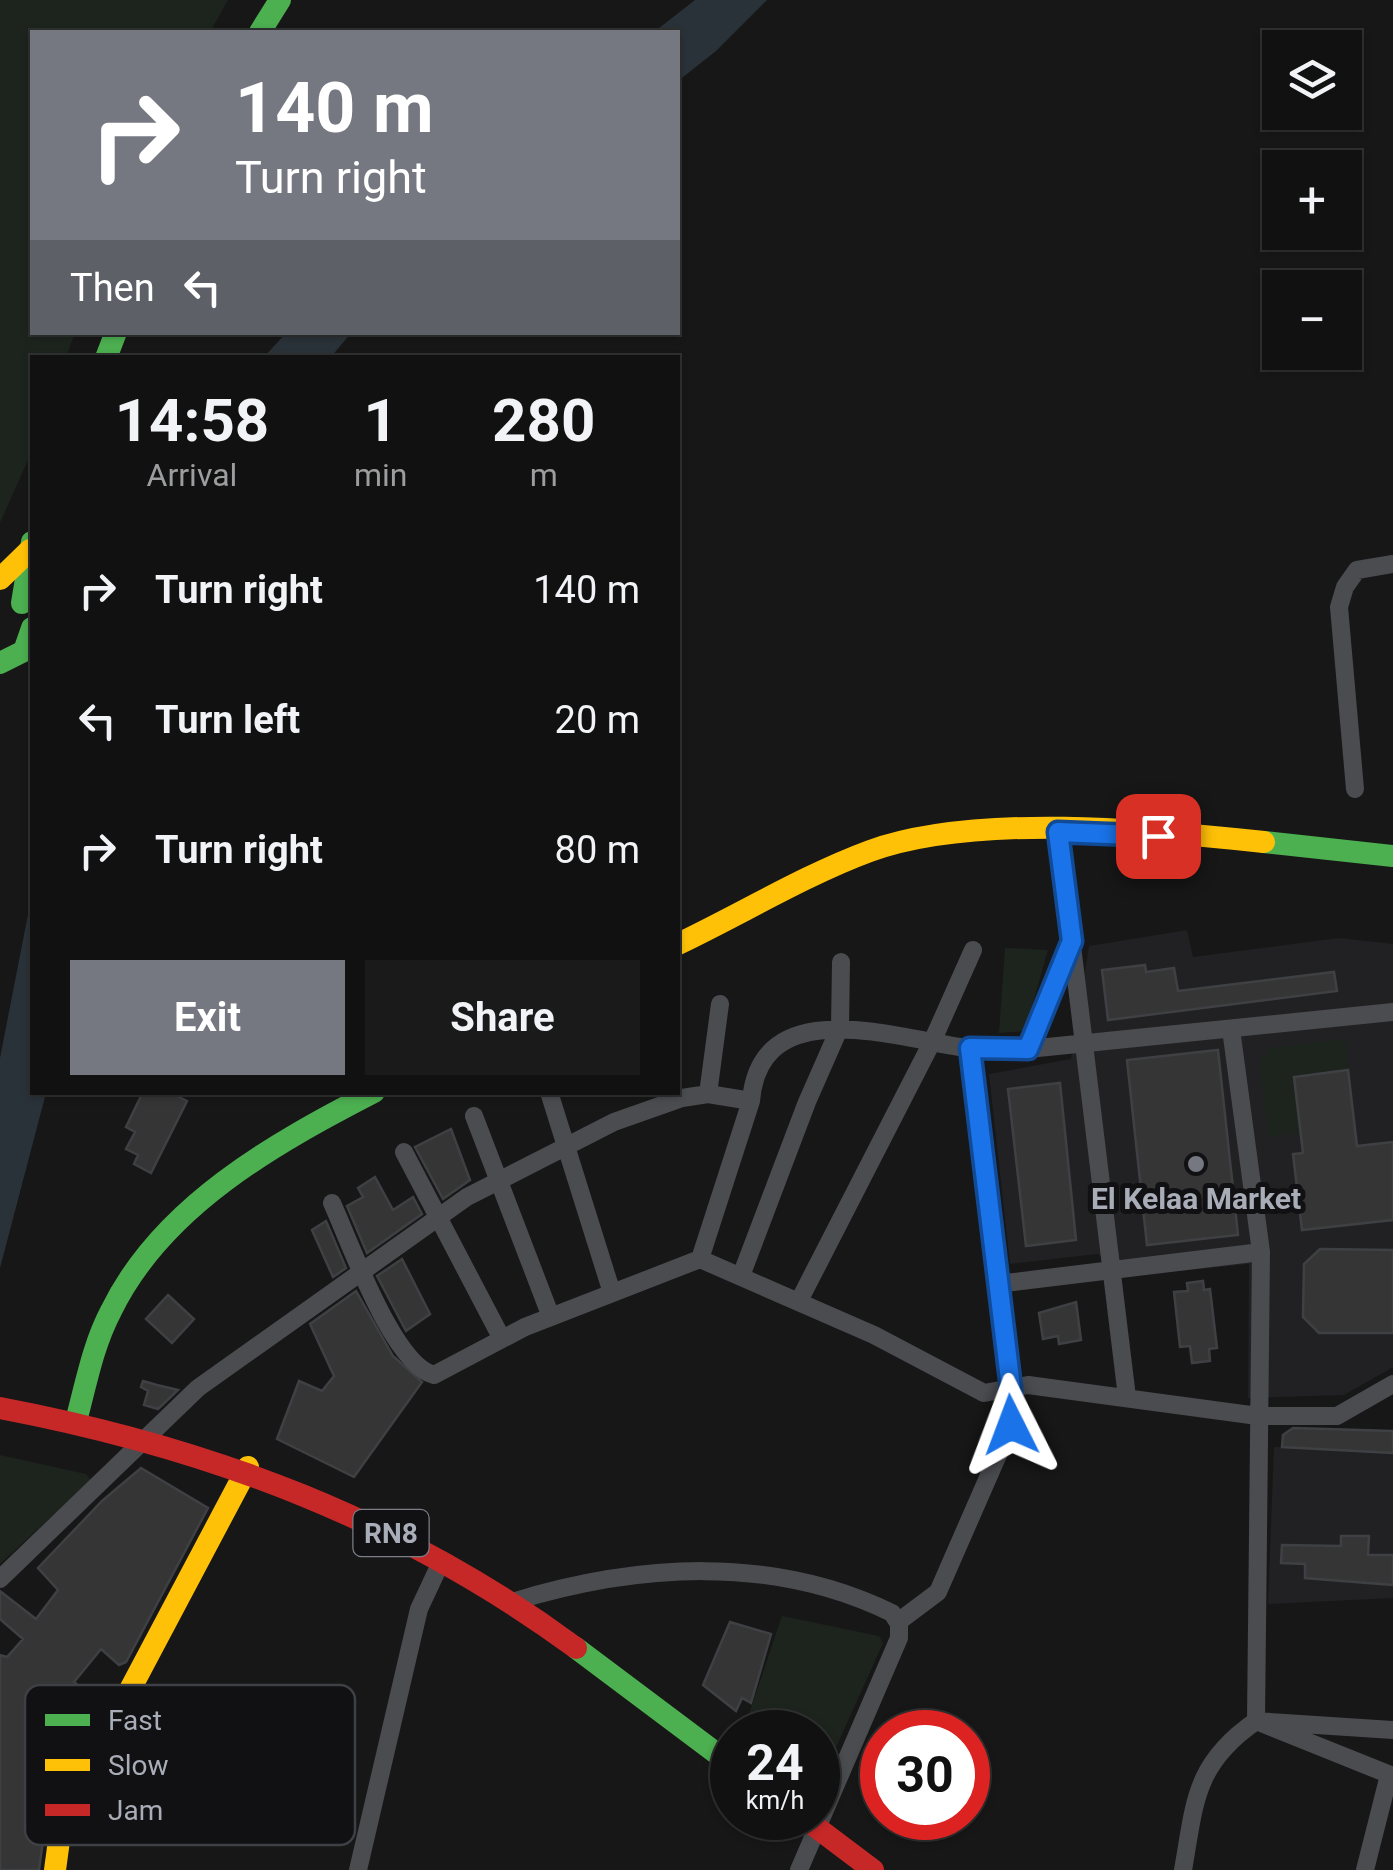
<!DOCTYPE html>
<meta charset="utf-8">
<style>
body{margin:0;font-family:Roboto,sans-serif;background:#1a1a1a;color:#f1f3f6;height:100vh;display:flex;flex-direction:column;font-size:38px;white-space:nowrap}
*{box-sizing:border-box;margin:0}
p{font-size:32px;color:#9c9d9f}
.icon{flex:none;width:55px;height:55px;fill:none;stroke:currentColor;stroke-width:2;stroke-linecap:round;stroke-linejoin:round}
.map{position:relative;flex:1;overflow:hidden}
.panel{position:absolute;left:30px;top:355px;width:650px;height:740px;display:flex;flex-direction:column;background:#111;border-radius:0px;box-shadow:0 2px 8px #0004,0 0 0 2px #303131}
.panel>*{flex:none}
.top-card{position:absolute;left:30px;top:30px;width:650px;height:305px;border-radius:0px;box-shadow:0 2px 8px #0004,0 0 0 2px #303131;background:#757880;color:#fff;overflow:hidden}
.controls{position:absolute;left:1262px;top:30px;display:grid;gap:20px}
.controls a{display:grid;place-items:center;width:100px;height:100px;border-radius:0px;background:#111;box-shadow:0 2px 8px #0004,0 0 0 2px #303131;font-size:50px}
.speed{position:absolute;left:710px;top:1710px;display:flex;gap:20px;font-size:50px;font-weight:700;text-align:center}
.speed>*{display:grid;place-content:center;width:130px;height:130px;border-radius:50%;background:#111;box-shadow:0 2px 8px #0004,0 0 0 2px #303131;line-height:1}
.speed small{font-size:25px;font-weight:400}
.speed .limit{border:15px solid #d22;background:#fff;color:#111}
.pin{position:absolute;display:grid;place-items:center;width:85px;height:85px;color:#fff;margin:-42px;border-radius:20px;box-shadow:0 5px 15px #0006}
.me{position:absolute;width:110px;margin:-55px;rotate:357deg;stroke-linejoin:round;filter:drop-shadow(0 0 8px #0008)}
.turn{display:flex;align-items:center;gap:35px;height:210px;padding:0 40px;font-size:45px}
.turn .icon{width:130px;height:130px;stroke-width:2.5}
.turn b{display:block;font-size:70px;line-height:85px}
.then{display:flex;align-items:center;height:95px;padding:0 40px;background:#0003;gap:20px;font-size:38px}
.eta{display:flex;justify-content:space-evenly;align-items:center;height:170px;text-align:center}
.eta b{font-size:60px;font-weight:700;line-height:70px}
.cta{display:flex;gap:20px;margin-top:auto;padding:20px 40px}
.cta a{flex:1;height:115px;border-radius:0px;background:#757880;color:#fff;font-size:40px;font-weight:700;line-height:115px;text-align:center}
.cta a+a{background:#1a1a1a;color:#f1f3f6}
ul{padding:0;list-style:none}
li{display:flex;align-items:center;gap:30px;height:130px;padding:0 40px}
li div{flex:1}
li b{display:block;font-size:38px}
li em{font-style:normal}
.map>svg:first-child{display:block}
.built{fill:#212123}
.green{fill:#1d241e}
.water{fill:#2a3239}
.building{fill:#353536;stroke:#3f4043;stroke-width:2.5}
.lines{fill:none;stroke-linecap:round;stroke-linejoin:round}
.street{stroke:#4b4c50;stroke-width:18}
.fast{stroke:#4caf50;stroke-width:22}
.slow{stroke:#ffc107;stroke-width:22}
.jam{stroke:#c62828;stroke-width:22}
.route-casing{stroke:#114b97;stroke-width:25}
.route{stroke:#1a73e8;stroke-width:18}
.poi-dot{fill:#757880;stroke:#111113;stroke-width:4}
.labels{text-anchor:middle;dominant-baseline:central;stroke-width:10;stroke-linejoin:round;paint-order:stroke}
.shield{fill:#111113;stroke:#7b7e86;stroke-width:2.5}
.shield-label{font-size:28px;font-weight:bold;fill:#a8adb8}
.poi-label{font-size:30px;font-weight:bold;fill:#a8adb8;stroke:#111113}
.key{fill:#111113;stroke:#3e4045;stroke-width:2.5}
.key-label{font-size:28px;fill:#a8adb8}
</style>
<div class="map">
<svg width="1393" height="1870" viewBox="0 0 1393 1870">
<rect width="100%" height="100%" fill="#171717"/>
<!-- built -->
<path class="built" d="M1187 930 1193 957 1339 938 1393 944V1367L1344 1395 1248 1398 1249 1264 1139 1275 1097 1254 1010 1264 989 1074 1071 1059 1089 946Z
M1274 1447 1393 1453V1598L1268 1604Z"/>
<!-- green -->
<path class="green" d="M0 0H228L210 32H32V332L75 333 66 357 32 358V451L0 523Z
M1005 948 1048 950 1025 1031 999 1033Z
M1345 1039 1348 1070 1294 1077 1300 1131 1268 1137 1259 1058 1267 1056 1266 1048Z
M0 1455 86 1474 91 1480 0 1564Z
M782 1616 879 1636 883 1643 820 1783 818 1732H754L745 1726Z"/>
<!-- water -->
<path class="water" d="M695 0H767L716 51 678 81V32H654Z
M287 332H351V333L331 357H264Z
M32 894V1092L46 1093 0 1268V1058Z"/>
<!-- building -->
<path class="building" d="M1145 965 1146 972 1174 968 1178 991 1334 972 1337 991 1108 1020 1102 970Z
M1218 1050 1238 1235 1147 1245 1127 1060Z
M1348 1070 1357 1146 1393 1142V1220L1302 1230 1293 1154 1303 1153 1294 1077Z
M1060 1083 1076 1240 1026 1246 1008 1089Z
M143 1092H169L187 1101 151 1173 134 1164 138 1155 126 1149 135 1132 126 1127Z
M451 1129 470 1180 443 1199 415 1147Z
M375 1177 393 1210 413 1197 422 1214 367 1253 347 1206 363 1197 358 1188Z
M326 1221 346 1268 333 1277 312 1230Z
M1320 1249 1393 1250V1333H1319L1303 1317 1304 1264Z
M402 1259 430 1314 406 1331 377 1276Z
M1203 1281 1204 1290 1210 1289 1217 1348 1209 1349 1210 1361 1192 1363 1190 1346 1180 1347 1174 1292 1188 1291 1187 1283Z
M356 1291 393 1356 422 1382 354 1477 277 1439 299 1381 322 1391 334 1376 310 1324Z
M168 1295 194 1319 172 1343 146 1319Z
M1076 1302 1081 1340 1059 1344 1058 1336 1043 1339 1039 1313Z
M143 1381 157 1385 178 1390 158 1409 144 1405 148 1391 141 1387Z
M1293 1428 1393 1431V1453L1282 1447 1283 1435Z
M141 1468 208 1508 126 1662 119 1665 101 1649 74 1682 103 1706 47 1811 39 1870H0V1655L7 1657 23 1639 0 1619V1591L36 1619 58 1590 38 1568 102 1501Z
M1341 1536H1369L1368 1555H1393V1585L1305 1578V1564L1281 1563 1282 1545 1341 1546Z
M730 1622 771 1634 751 1703 742 1698 736 1711 703 1685Z"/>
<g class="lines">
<!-- street -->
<path class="street" d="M1355 789 1339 607 1345 587 1357 570 1393 564
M1058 831 1127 1397
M1231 1029 1261 1252 1256 1721 1393 1776
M1028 1049 1071 943
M549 1092 612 1293
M708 1094 720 1004
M474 1116 551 1317
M404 1152 502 1339
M332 1203C350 1242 393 1365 434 1375L525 1327 700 1259 874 1335 984 1393 1028 1385 1258 1416H1337L1393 1384
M700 1259 751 1101
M741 1276 807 1102 840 1027 841 962
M997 1284 1261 1252
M799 1301 932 1042 973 950
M0 1579 198 1388 467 1197 614 1122 682 1098 708 1094 751 1101C760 990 899 1039 966 1048 986 1050 1008 1049 1028 1049L1393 1012
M512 1602C636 1564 772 1554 892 1613L899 1624V1638L799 1870
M898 1622 938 1592 1011 1425V1387L970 1048
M358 1870 419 1609 442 1560
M1183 1870C1195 1802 1194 1764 1256 1721L1393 1730
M1365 1870 1389 1775"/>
<!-- fast -->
<path class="fast" d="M260 32 280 0
M106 358 116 332
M22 603 32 542
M0 663 24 651 32 628
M1264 842 1393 856
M76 1421C86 1384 93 1345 111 1311 162 1206 275 1143 374 1092
M576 1648 732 1765"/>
<!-- slow -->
<path class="slow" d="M0 579 30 550
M678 944C741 914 805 875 870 851 975 813 1152 830 1264 842
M55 1870 62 1818 248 1467"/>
<!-- jam -->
<path class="jam" d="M0 1408C211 1448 402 1520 576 1648
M804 1818 873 1870"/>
</g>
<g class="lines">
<defs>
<path id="route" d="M1011 1425V1388L970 1048 1028 1049 1072 941 1058 832 1158 836"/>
</defs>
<!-- route casing -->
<use href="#route" class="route-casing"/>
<!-- route -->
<use href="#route" class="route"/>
</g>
<!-- markers -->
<circle class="poi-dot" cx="1196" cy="1164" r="10"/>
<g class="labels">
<!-- shield labels -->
<rect class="shield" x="353.5" y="1510" width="75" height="46" rx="8"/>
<g class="shield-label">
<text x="391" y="1533">RN8</text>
</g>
<!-- poi labels -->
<g class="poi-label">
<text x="1196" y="1198">El Kelaa Market</text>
</g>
</g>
<!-- legend -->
<rect x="25" y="1685" width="330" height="160" rx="15" class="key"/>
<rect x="45" y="1714" width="45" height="12" fill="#4caf50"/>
<rect x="45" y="1759" width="45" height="12" fill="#ffc107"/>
<rect x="45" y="1804" width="45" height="12" fill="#c62828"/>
<g class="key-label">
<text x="108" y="1730">Fast</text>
<text x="108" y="1775">Slow</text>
<text x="108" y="1820">Jam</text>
</g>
</svg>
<div class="controls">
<a><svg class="icon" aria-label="layers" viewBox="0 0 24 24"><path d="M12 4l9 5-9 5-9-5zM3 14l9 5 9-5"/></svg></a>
<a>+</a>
<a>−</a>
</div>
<div class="speed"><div>24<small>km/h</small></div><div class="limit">30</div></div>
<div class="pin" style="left:1158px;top:836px;background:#d93025"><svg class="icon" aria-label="arrive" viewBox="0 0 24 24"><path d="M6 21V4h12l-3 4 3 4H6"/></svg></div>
<svg class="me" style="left:1011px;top:1425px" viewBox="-20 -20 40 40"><path d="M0-17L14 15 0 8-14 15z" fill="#1a73e8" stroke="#fff" stroke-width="4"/></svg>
<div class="top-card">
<div class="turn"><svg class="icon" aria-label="right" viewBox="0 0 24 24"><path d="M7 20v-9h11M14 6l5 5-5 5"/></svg><div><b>140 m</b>Turn right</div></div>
<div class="then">Then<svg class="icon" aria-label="left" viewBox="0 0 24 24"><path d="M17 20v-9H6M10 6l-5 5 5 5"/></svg></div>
</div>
<section class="panel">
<div class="eta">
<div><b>14:58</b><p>Arrival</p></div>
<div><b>1</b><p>min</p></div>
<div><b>280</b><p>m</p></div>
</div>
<ul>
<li><svg class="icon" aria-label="right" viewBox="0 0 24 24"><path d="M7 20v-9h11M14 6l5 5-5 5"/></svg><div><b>Turn right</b></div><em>140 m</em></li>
<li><svg class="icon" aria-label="left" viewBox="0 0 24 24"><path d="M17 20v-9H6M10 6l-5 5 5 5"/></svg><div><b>Turn left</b></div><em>20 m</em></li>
<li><svg class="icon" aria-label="right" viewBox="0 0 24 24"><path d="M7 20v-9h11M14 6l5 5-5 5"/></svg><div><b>Turn right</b></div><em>80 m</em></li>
</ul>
<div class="cta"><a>Exit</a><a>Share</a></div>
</section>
</div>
